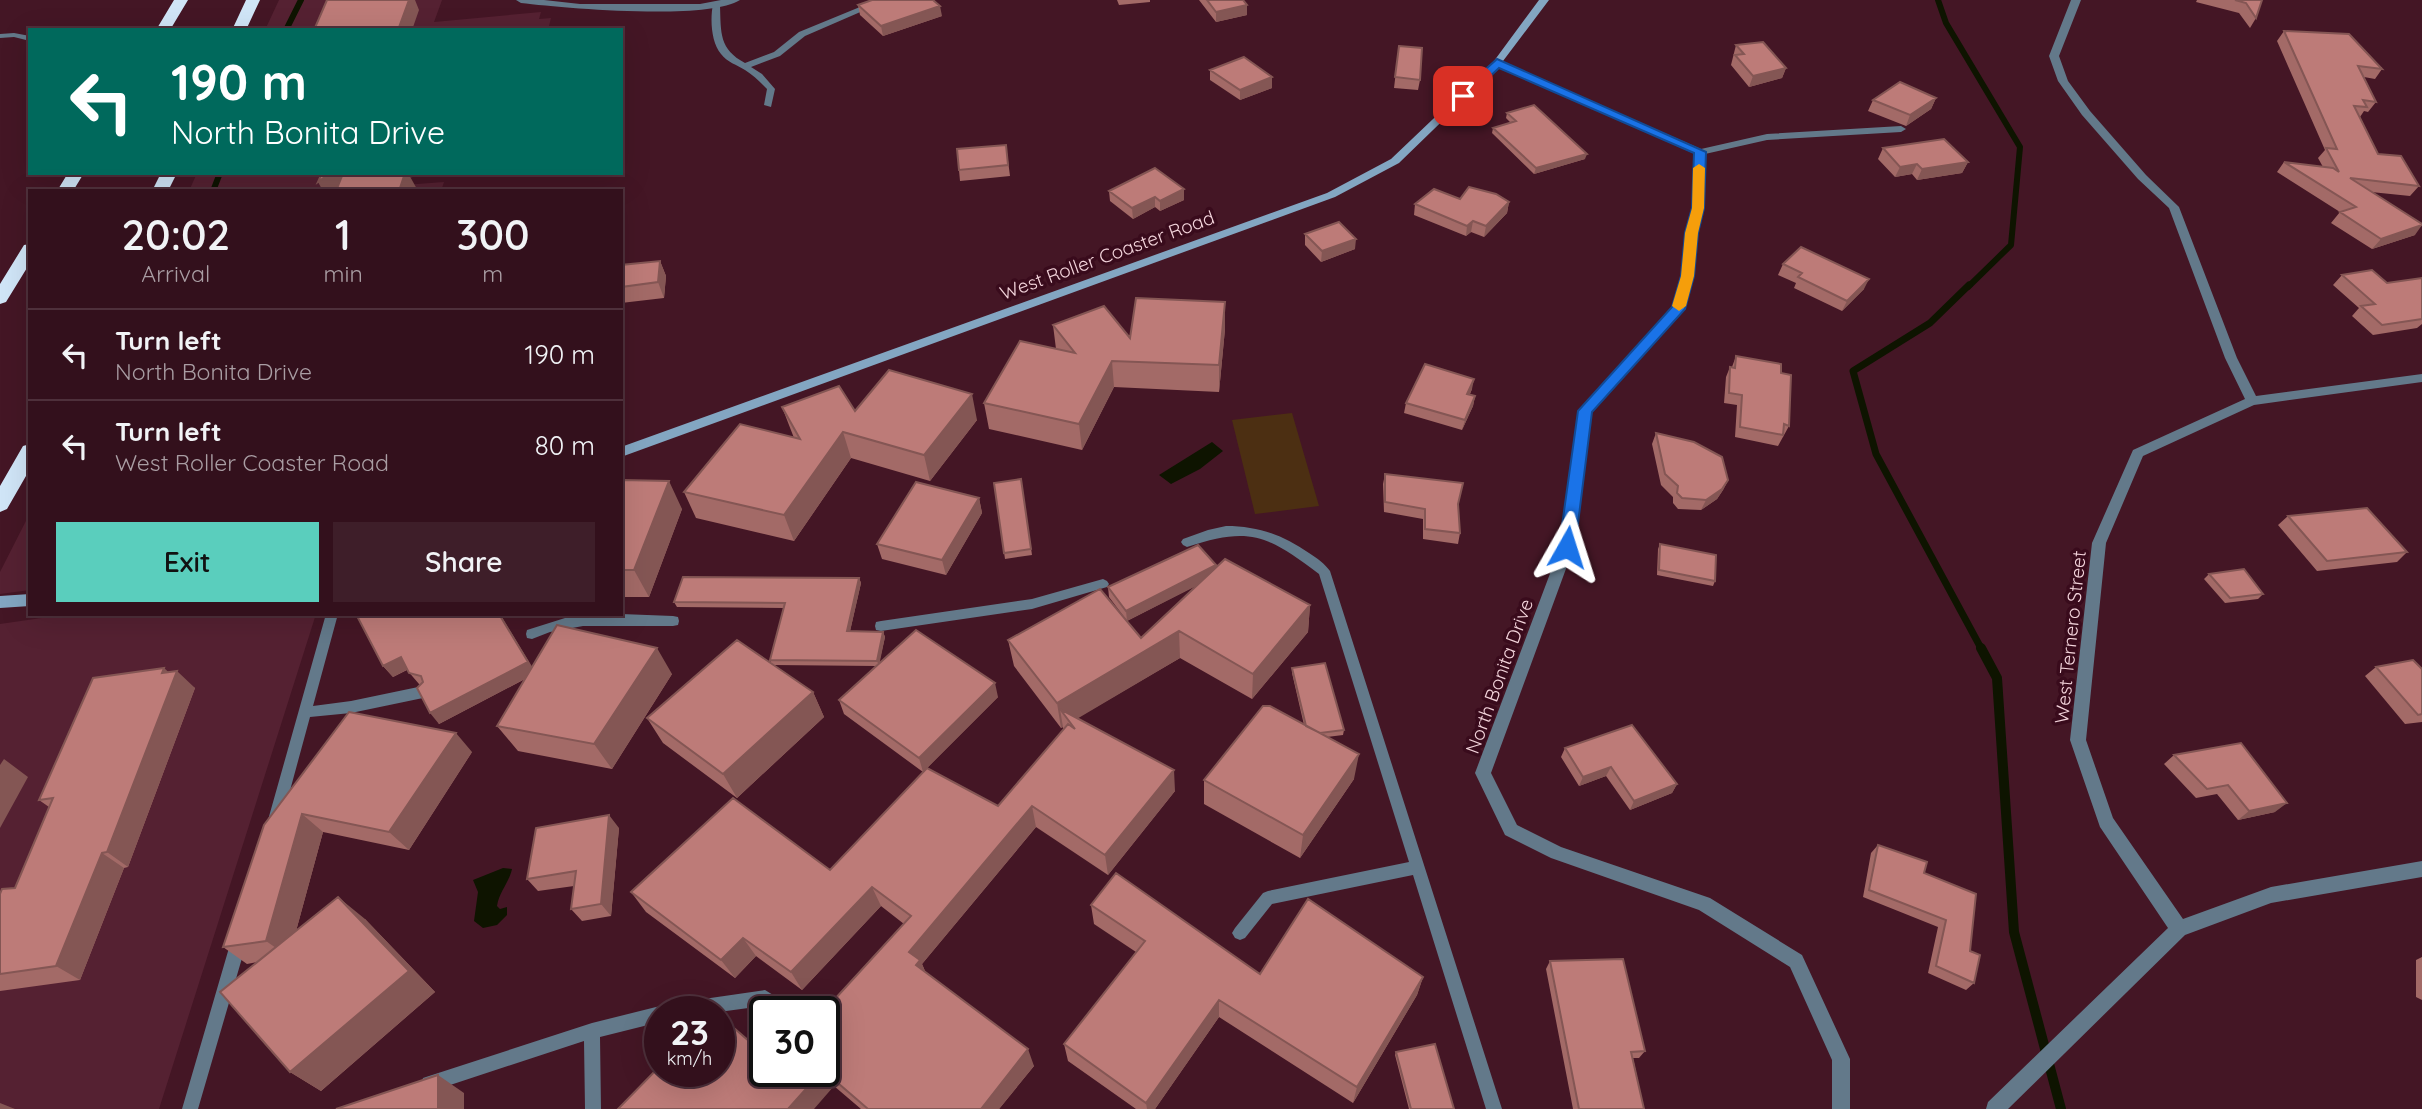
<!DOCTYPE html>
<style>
body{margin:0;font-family:Quicksand,sans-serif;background:#3e1e29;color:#f1f3f6;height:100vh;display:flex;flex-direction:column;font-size:26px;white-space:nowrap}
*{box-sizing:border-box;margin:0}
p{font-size:23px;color:#a99da3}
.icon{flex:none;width:38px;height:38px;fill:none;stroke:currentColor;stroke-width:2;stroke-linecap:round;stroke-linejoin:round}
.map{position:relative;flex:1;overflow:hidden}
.panel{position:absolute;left:28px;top:189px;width:595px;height:427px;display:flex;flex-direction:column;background:#33101c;border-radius:0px;box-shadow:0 7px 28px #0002,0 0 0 2px #4e303b}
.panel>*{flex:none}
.top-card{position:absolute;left:28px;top:28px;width:595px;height:147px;border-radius:0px;box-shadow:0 7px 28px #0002,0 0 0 2px #4e303b;background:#00695c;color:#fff;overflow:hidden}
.speed{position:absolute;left:644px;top:996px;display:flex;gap:14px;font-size:35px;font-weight:700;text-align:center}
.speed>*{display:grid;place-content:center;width:91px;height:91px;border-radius:50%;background:#33101c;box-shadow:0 7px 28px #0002,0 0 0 2px #4e303b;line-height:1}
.speed small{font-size:18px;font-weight:400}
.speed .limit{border:4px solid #111;border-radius:10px;background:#fff;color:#111}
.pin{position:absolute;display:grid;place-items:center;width:60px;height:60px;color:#fff;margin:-30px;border-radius:14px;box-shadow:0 4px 10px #0006}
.me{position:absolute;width:77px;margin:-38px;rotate:6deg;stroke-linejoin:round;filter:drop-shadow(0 0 5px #0008)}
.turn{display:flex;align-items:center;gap:24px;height:147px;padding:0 28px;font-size:32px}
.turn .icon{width:91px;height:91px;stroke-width:2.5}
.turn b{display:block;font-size:49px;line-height:60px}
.eta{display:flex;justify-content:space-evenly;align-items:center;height:119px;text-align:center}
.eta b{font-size:42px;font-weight:600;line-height:49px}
.action{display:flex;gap:14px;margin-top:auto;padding:14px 28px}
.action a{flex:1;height:80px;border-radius:0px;background:#5acebd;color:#111;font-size:28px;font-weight:600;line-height:80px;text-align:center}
.action a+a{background:#3e1e29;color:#f1f3f6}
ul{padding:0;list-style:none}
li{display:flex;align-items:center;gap:21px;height:91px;padding:0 28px;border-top:2px solid #4e303b}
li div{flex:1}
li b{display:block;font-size:26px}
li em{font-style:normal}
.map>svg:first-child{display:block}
.built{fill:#552132}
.green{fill:#4c2f12}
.water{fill:#0e1400}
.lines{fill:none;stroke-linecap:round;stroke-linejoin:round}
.stream-far2{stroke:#0e1400;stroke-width:6}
.stream-far1{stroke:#0e1400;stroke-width:7}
.stream{stroke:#0e1400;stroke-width:10}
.lane{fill:#63798a;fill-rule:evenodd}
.street{fill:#63798a;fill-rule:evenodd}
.secondary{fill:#83a6c2;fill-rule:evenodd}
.highway{fill:#d0e5f7;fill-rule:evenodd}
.wall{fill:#a36a67}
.shaded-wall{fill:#845654}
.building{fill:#bd7b78;stroke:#845654;stroke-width:2}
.route{fill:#1a73e8;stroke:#114b97;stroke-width:2}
.slow{fill:#f59e0b}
.labels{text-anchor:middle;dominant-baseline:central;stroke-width:7;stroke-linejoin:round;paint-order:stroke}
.street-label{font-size:19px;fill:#f5d6dd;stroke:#390b1c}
</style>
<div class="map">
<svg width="2422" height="1109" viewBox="0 0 2422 1109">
<rect width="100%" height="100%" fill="#441625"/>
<!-- built -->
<path class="built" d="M279 0H442L434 22 541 12 539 19 551 18 548 30H265Z
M197 173H417L404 185 444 182 441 191H189Z
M30 513V590L0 594V572Z
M69 614H316L159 1109H0V624Z"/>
<!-- green -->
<path class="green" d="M1292 413 1319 506 1255 514 1232 420Z"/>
<!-- water -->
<path class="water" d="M1212 442 1223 451 1200 469 1171 484 1159 475Z
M503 868 512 869C509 883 499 892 497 906L500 909 507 907V915L497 925 483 928 474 921 478 892 473 880Z"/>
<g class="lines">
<!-- stream-far2 -->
<path class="stream-far2" d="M1938 0 1946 23 2020 147 2011 245 1968 287
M286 30 301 0
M213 191 220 173"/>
<!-- stream-far1 -->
<path class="stream-far1" d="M1969 285 1930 323 1853 371 1876 454 1982 650"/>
<!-- stream -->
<path class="stream" d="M1981 648 1997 678 2014 932 2061 1109"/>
<!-- lane -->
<path class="lane" d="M877 0H888L805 36 780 56 751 67 762 74 775 89 771 107 764 105 767 89C760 82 753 75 745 70 737 65 727 62 721 54 711 42 710 19 713 4L720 6C721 33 719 49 745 63L774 52 799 32Z
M14 33 30 36V41L14 37 0 38V34Z
M1226 526C1258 526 1283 535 1309 553 1317 558 1325 564 1330 571L1502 1109H1486L1413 875 1272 904 1245 938 1240 940 1235 938 1232 933 1235 928 1263 893 1268 891 1409 862 1319 574C1267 535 1250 526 1187 547L1183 545 1181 542 1183 539 1208 530Z
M1103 579 1107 581 1109 584 1107 587 1032 609 881 631 876 630 875 626 876 622 881 621 1032 599Z
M326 614H338L313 706 351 701 423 686 428 688 430 692 428 696 423 698 351 713 310 717 282 820 280 825 275 826 270 825 268 820Z
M621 614 673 616 678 617 679 621 678 625 673 626H583L550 632 532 639 527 638 526 634 527 630 565 618Z
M239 934 244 936 247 941 198 1109H182L231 941 234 936Z
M765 990 791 1006 793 1012H771L763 1006 719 1012H660V1022L600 1037 601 1109H585L584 1041 429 1092 423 1090 421 1084 423 1078 429 1076 592 1023 660 1006 663 1007 669 1004Z"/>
<!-- street -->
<path class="street" d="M516 0H544L580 4H700L721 0H740C707 21 564 8 521 3Z
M2071 0H2081L2059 56 2068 81 2090 111 2146 175 2179 207 2237 358 2256 396 2422 374V382L2254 405 2143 456 2106 543 2086 740 2113 818 2183 919 2271 887 2422 861V877L2271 903 2185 935 2008 1109H1986L1988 1102 2168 928 2100 827 2070 740 2092 543 2133 450 2245 399 2225 358 2169 208 2138 179 2082 115 2058 81 2049 56Z
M1497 60 1701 149 1767 134 1901 126 1906 129 1901 132 1767 140 1705 154 1704 208 1697 233 1694 276 1685 309 1591 411 1574 547 1491 773 1517 825 1561 847 1710 898 1802 955 1850 1059V1109H1832V1060L1790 967 1699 910 1551 858 1505 835 1475 773 1560 547 1579 410 1673 308 1682 276 1685 233 1692 208 1695 154 1494 65 1492 63Z"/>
<!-- secondary -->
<path class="secondary" d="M1539 0H1549L1500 65 1399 163 1335 197 621 457V447L1327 193 1391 159 1494 61Z
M30 594V606L0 608V596Z"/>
<!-- highway -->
<path class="highway" d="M174 0H188L170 30H156Z
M246 0H260L246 30H232Z
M68 173H84L73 191H57Z
M161 173H177L168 191H152Z
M30 244V263L6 302 0 304V284L24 245Z
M30 444V469L7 509 0 512V486L23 446Z"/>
</g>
<!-- wall -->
<path class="wall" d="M1117 0H1150V2L1119 5Z
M1199 0H1243L1247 15 1216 22Z
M2197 0H2262L2256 18 2250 28 2239 13 2196 2Z
M858 5 942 16 883 36 860 15Z
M2284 31 2382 69 2375 79 2364 77 2376 102 2368 112 2364 111 2360 117 2378 154 2419 186 2410 196 2371 192 2415 235 2372 249 2331 223 2340 212 2277 172 2284 162 2323 167 2318 158 2325 150 2277 41Z
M1736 45 1786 68 1782 78 1749 87 1731 65Z
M1399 46 1420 80 1418 90 1394 88Z
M1210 70 1272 88 1240 100 1210 80Z
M1936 98 1931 109 1906 126 1868 111 1873 100Z
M1507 113 1585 159 1534 174 1492 133 1493 128 1511 123 1506 118Z
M1006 145 1010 176 960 181 959 170Z
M1883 148 1968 162 1962 173 1917 180 1912 174 1895 177 1878 159Z
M1109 191 1184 200 1160 211 1155 207 1133 219 1110 201Z
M1460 199 1509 202 1507 213 1484 237 1471 232 1466 236 1414 215 1415 204Z
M1305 234 1355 249 1321 262 1305 245Z
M660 261 666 276 664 298 621 303V265Z
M1783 264 1864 289 1842 311 1794 288 1796 283 1778 275Z
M2342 275 2387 283 2422 278V324L2417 328 2373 335 2352 316 2359 308 2333 285Z
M1225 302V329L1219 392 1114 387 1082 450 989 429 984 403 1056 349 1053 325 1130 338Z
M1736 356 1781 373 1789 426 1778 446 1735 437 1737 405 1724 403 1726 377 1730 367H1732Z
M1472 389 1470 394 1475 396 1473 406 1462 430 1404 413 1406 403Z
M782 407 855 411 977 420 930 481 851 458 794 541 696 518 684 492 794 438Z
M1656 433 1728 480 1723 490 1717 499 1701 510 1678 509 1673 503V497L1661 485 1652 444Z
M1385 474 1458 505 1460 533 1458 544 1423 539V519L1384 512 1383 484Z
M1021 479 1032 555 1005 559 994 483Z
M621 480 682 509 649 597H621Z
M979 498 982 513 946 575 882 559 877 544Z
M2288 516 2407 552 2397 562 2317 571 2278 525Z
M1660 544 1715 581 1713 586 1657 575 1658 549Z
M1216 568 1310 605 1308 632 1252 699 1180 658 1077 718 1175 791 1108 875 1036 827 922 964 925 971 1034 1066 999 1109H861L834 1086 765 1071H824L904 924 881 906 802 990 756 956 735 978 646 912 631 892 830 870 998 806 1063 730V727L1061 728 1014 666 1008 640 1141 638 1197 585 1127 621 1109 597 1108 587Z
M2209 574 2263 594 2258 599 2225 603 2204 579Z
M859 578 861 583 850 631 883 632 885 637 879 663 998 697 923 772 844 714 839 700 876 666 773 665 813 692 824 717 737 798 663 743 647 718 771 664 770 660 784 608 677 607 674 602Z
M383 666 532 667 672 674 612 769 518 751 497 726 525 679 439 724 420 685 419 684 407 670 393 677Z
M2376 667 2422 669V722L2405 724 2365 676Z
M1292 668 1344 730 1343 735 1327 737 1354 779 1300 858 1204 804V780L1304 725 1292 673Z
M169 672 195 688 128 867 124 868 80 980 0 991V894L15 888 49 807 39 800Z
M1565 748 1677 784 1672 793 1630 810 1606 776 1579 786 1561 757Z
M472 752 409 850 323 832 296 931 365 919 435 992 321 1091 290 1072 257 962 247 964 223 947 264 825Z
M2174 755 2275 812 2238 820 2217 794 2196 798 2164 764Z
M619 828 611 916 582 921 571 909 574 886 538 891 527 879Z
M1878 845 1924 873 1974 983 1966 990 1928 973 1938 927 1863 897 1871 853Z
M1091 905 1260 974 1423 977 1417 995 1353 1103 1219 1017 1155 1109H1136L1068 1061 1064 1044 1136 952 1094 924Z
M2422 957V1000L2416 997V960Z
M1550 961 1645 1051 1639 1058H1633L1644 1109H1573L1546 969Z
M1396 1052 1454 1109H1409L1395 1055Z"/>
<!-- shaded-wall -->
<path class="shaded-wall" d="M409 0H415L419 10 412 30H398Z
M1247 5V15L1216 22V12Z
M940 6 942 16 883 36 881 26Z
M1786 68 1782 78 1749 87 1753 76Z
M1272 77V88L1240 100V90Z
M1936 98 1931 109 1906 126 1910 115Z
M1587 154 1585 159 1534 174 1536 168Z
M1968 162 1962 173 1917 180 1922 169Z
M1917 164 1912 174 1895 177 1900 167Z
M330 173H363L340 191H323L318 182Z
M405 173H408L417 189 416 191H399Z
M1184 189V200L1160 211V201Z
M1155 197V207L1133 219 1132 208Z
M1509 202 1507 213 1484 237 1486 226Z
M1473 221 1471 232 1466 236 1467 226Z
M2422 225 2415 235 2372 249 2381 239Z
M1356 239 1355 249 1321 262 1322 251Z
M660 261 666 276 664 298 658 282Z
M1869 279 1864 289 1842 311 1847 301Z
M1225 302V329L1219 392V365Z
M1112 361 1114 387 1082 450 1079 424Z
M1474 379 1472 389 1465 404 1467 394Z
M972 394 977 420 930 481 924 455Z
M1475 396 1473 406 1462 430 1465 420Z
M843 432 851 458 794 541 784 515Z
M1728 480 1723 490 1717 499 1701 510 1706 500Z
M669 481 682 509 649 597 634 570Z
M979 498 982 513 946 575 942 560Z
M1216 565V576L1127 621 1126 611Z
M859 578 861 583 849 636 847 631Z
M1310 605 1308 632 1252 699 1253 674Z
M499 614H500L536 673 439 724 430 713Z
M1179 631 1180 658 1070 723 1060 709 1063 727 1061 728 1057 703Z
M883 632 885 637 879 666 877 661Z
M657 648 672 674 612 769 594 744Z
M401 657 410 668 393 677 383 666Z
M164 668 174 677 177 671 195 688 128 867 107 852Z
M995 683 998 697 923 772 919 758Z
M813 692 824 717 737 798 723 774Z
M456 733 472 752 409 850 389 832Z
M1359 754 1354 779 1300 858 1303 835Z
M4 759 28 777 0 828V765Z
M1611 767 1606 776 1579 786 1583 777Z
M1174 770 1175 791 1108 875 1105 855Z
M1677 784 1672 793 1630 810 1634 801Z
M2287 803 2275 812 2238 820 2249 811Z
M1032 806 1036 827 922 964 928 978 925 983 909 952Z
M302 814 323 832 289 957 266 941Z
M609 815 619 828 611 916 601 904Z
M102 853 124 868 80 980 56 966Z
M872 887 881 906 802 990 791 972Z
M338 897 365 919 435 992 321 1091 290 1072Z
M743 938 756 956 735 978 721 960Z
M1423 977 1417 995 1353 1103 1357 1087Z
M1219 1000V1017L1155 1109H1147L1146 1103Z
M1028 1049 1034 1066 999 1109H981Z
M822 1071H824L834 1086 814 1109H788Z
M438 1075 464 1093V1109H438Z
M0 1103 15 1109H0Z"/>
<!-- building -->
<path class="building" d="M327 0H409L398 30H314Z
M872 0H933L940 6 881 26 858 5Z
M1207 0H1243L1247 5 1216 12Z
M2235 0H2262L2256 18 2246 3Z
M2284 31 2349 34 2382 69 2358 66 2376 102 2363 100 2367 107 2354 106 2378 154 2401 156 2419 186 2350 178 2422 224V225L2381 239 2340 212 2356 207 2284 162 2333 168 2339 172 2326 148 2337 149Z
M1763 42 1786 68 1753 76 1735 55 1744 54 1736 45Z
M1399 46 1422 48 1420 80 1395 77Z
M1244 57 1272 77 1240 90 1210 70Z
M1900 82 1936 98 1910 115 1873 100Z
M1534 105 1587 154 1536 168 1493 128 1516 121 1507 113Z
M1944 139 1968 162 1922 169 1917 164 1900 167 1883 148Z
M1006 145 1008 165 959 170 957 149Z
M1155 168 1184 189 1160 201 1155 197 1132 208 1109 191Z
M322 173H330L318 182Z
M373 173H405L399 191H336L342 176Z
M1469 187 1496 194 1509 202 1486 226 1473 221 1467 226 1415 204 1434 189 1460 199Z
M1339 222 1356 239 1322 251 1305 234Z
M1801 247 1869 279 1847 301 1798 277 1802 273 1783 264Z
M660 261 658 282 621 287V265Z
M2372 270 2387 283 2422 278V319L2382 325 2361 306 2375 304 2342 275Z
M1136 298 1225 302 1219 365 1112 361 1079 424 984 403 1020 341 1075 353 1053 325 1104 306 1130 338Z
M1736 356 1781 364V373L1791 375 1789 426 1784 424 1783 435 1740 427 1742 395 1729 393 1730 367 1735 368Z
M1425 364 1474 379 1467 394 1475 396 1465 420 1406 403Z
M889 370 972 394 924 455 843 432 784 515 684 492 740 424 800 439 782 407 839 386 855 411Z
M1656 433 1694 442 1722 457 1728 480 1722 489 1706 500 1682 498 1677 493 1678 486 1665 474Z
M1385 474 1463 483 1458 504 1460 533 1425 529V509L1385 502Z
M1021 479 1031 549 1004 553 994 483Z
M621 480 669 481 634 570H621Z
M916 482 979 498 942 560 877 544Z
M2367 508 2407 552 2327 561 2288 516Z
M1660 544 1716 555 1715 581 1659 570Z
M1198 545 1216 565 1126 611 1108 587Z
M1225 559 1310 605 1253 674 1179 631 1057 703 1008 640 1100 589 1141 638Z
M2244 569 2263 594 2230 598 2209 574Z
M683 577 859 578 847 631 883 632 877 661 770 660 785 603 674 602Z
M356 614H499L528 662 430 713 417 688 423 682 421 676 409 673 401 657 383 666Z
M557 625 657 648 594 744 497 726Z
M916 630 995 683 919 758 839 700Z
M737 640 813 692 723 774 647 718Z
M2413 660 2422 669V714L2418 715 2376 667Z
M1325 663 1344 730 1320 733 1306 726 1292 668Z
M164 668 162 673 177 671 107 852 102 853 56 966 0 974V894L2 889 15 888 53 798 39 800 93 678Z
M1263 706H1270L1359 754 1303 835 1204 780Z
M1060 709 1174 770 1105 855 1032 806 909 952 920 960 916 965 1028 1049 981 1109H868L824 1071 823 1012 911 916 872 887 791 972 743 938 721 960 631 892 733 798 830 870 927 768 998 806 1068 724 1075 729Z
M349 712 456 733 389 832 302 814 266 941 223 947 264 825Z
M1632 725 1677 784 1634 801 1611 767 1583 777 1565 748Z
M2241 743 2287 803 2249 811 2228 785 2207 789 2174 755Z
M609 815 601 904 571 909 576 871 527 879 536 828Z
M1878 845 1927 862 1924 873 1976 894 1970 951 1980 955 1974 983 1936 966 1946 920 1869 890Z
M1116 873 1260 974 1308 899 1423 977 1357 1087 1219 1000 1146 1103 1064 1044 1145 941 1091 905Z
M338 897 409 971 290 1072 220 992Z
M1623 959 1645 1051 1631 1052 1644 1109H1579L1550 961Z
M719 1015 765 1055V1071H822L788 1109H618L660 1066V1071H719Z
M1435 1044 1454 1109H1411L1396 1052Z
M438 1075V1109H336Z"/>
<!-- route -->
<path class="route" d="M1497 59 1706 152 1704 208 1698 233 1694 276 1685 309 1592 412 1575 547 1567 554 1559 547 1578 411 1672 307 1681 276 1685 233 1692 208 1694 153 1499 68 1467 98H1459V93Z"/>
<!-- slow -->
<path class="slow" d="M1699 164 1705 168 1704 208 1698 233 1694 276 1686 306 1679 311 1672 306 1681 276 1685 233 1692 208 1693 168Z"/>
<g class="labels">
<!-- street labels -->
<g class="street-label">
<text transform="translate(1107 255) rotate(-20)">West Roller Coaster Road</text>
<text transform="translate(2070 637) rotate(-84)">West Ternero Street</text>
<text transform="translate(1499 676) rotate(-70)">North Bonita Drive</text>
</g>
</g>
</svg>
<div class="speed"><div>23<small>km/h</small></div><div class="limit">30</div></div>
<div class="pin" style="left:1463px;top:96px;background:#d93025"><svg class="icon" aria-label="arrive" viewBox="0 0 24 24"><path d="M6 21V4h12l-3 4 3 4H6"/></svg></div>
<svg class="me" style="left:1567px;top:547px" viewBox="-20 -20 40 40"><path d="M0-17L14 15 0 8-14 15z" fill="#1a73e8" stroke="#fff" stroke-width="4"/></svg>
<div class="top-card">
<div class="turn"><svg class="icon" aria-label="left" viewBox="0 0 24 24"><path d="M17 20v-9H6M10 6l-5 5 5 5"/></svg><div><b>190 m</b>North Bonita Drive</div></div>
</div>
<section class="panel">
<div class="eta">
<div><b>20:02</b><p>Arrival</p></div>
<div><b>1</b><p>min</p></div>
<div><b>300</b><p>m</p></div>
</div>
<ul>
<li><svg class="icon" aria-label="left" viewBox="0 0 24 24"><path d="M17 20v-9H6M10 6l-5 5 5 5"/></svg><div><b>Turn left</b><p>North Bonita Drive</p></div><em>190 m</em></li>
<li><svg class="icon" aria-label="left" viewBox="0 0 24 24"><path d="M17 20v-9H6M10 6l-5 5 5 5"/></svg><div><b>Turn left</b><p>West Roller Coaster Road</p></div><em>80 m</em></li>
</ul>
<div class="action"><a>Exit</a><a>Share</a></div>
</section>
</div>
